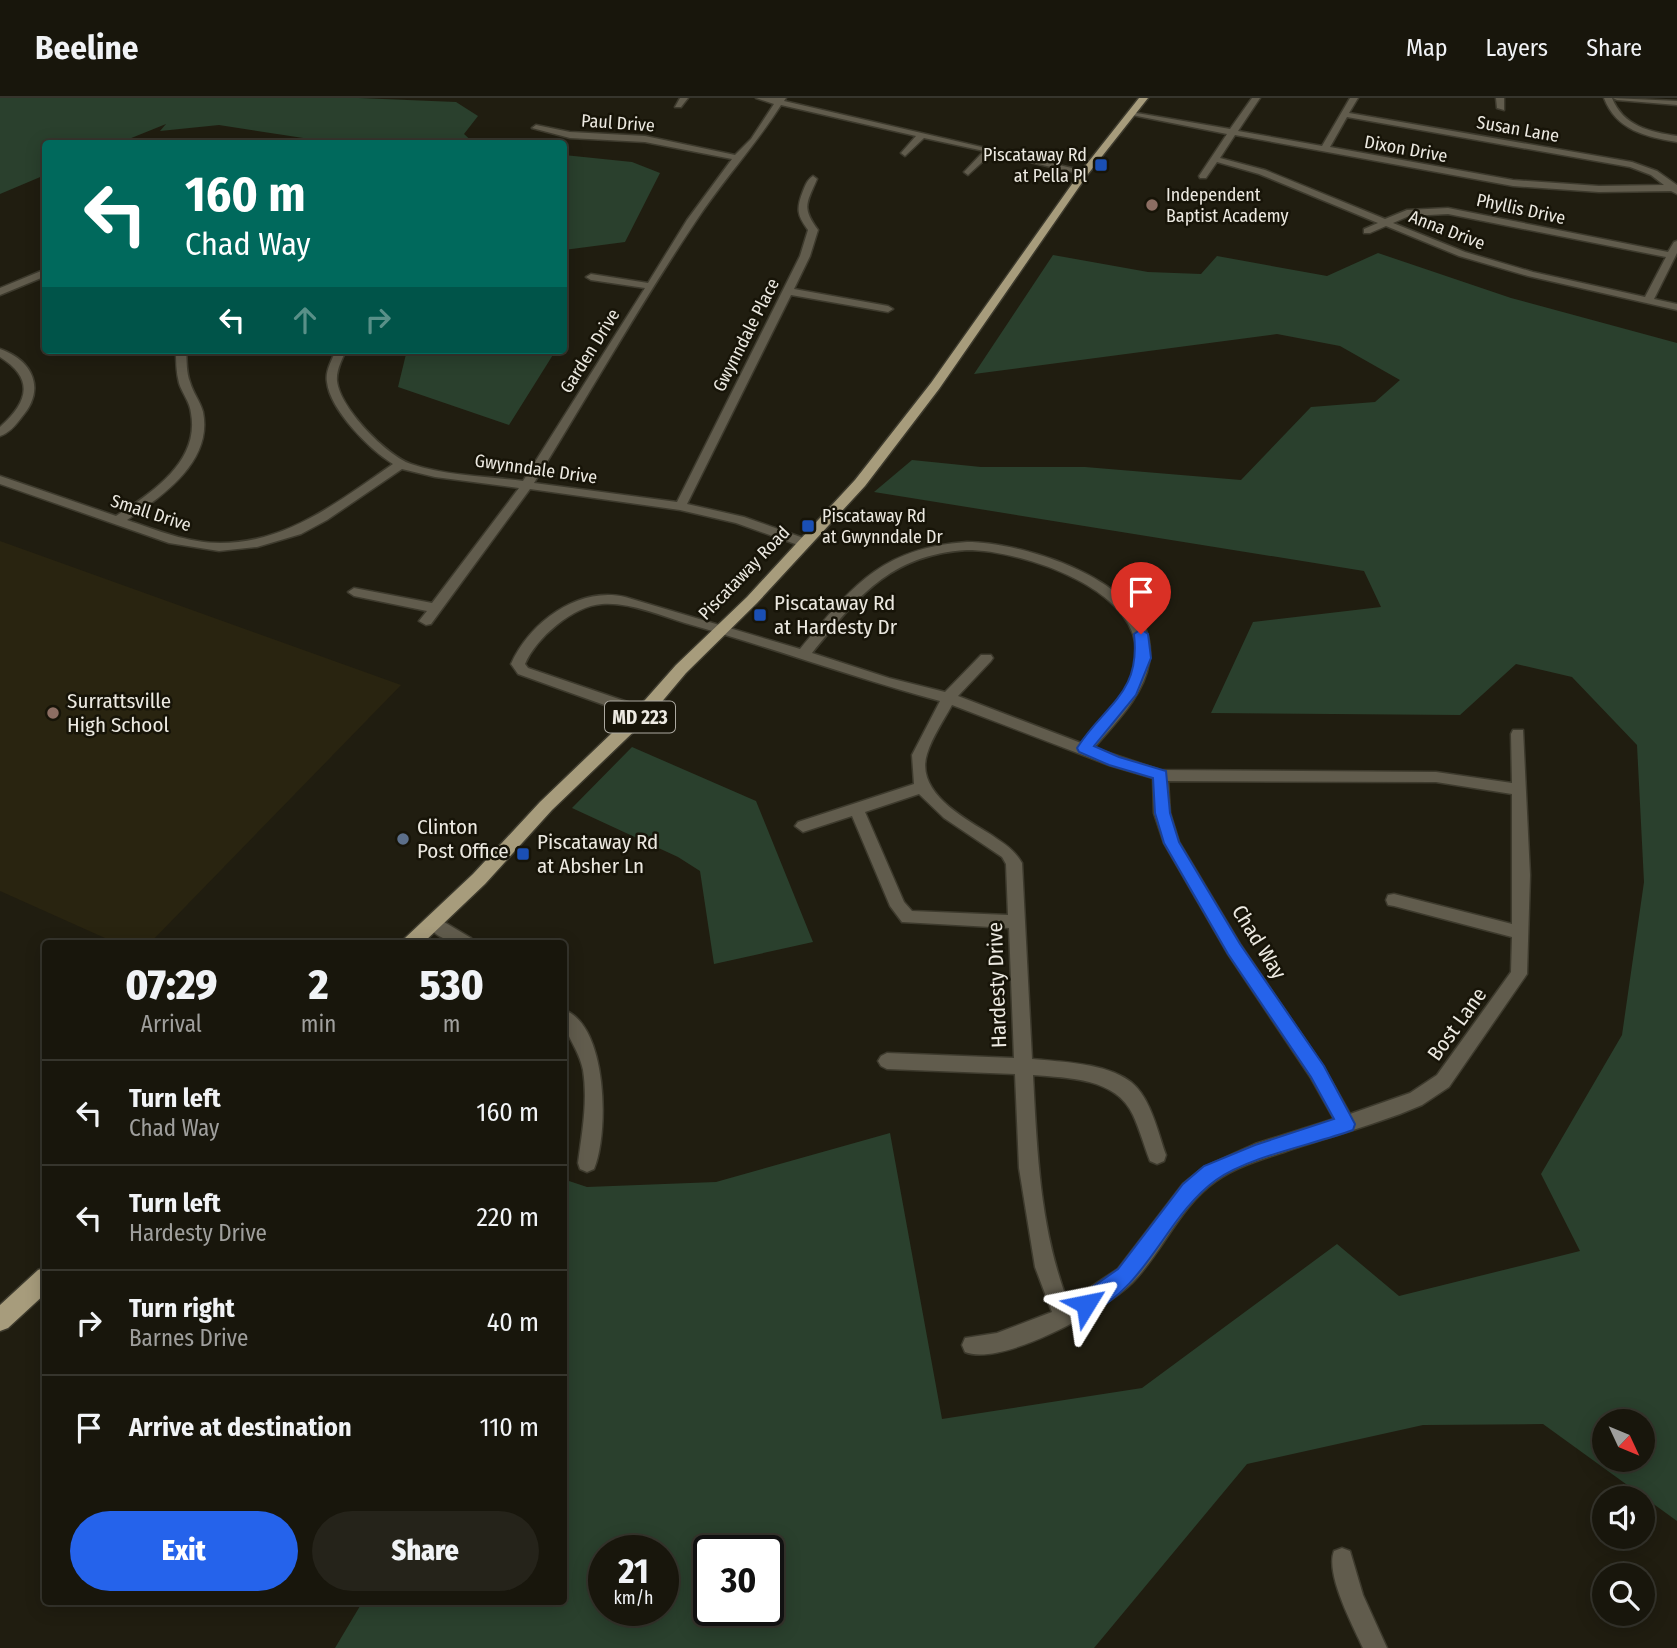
<!DOCTYPE html>
<style>
body{margin:0;font-family:"Fira Sans Condensed",sans-serif;background:#25231a;color:#f1f3f6;height:100vh;display:flex;flex-direction:column;font-size:26px;white-space:nowrap}
*{box-sizing:border-box;margin:0}
p{font-size:23px;color:#9f9f9d}
.icon{flex:none;width:38px;height:38px;fill:none;stroke:currentColor;stroke-width:2;stroke-linecap:round;stroke-linejoin:round}
.map{position:relative;flex:1;overflow:hidden}
.side{position:absolute;left:42px;top:842px;width:525px;height:665px;display:flex;flex-direction:column;background:#18160c;border-radius:7px;box-shadow:0 4px 18px #0003,0 0 0 2px #36352d}
.side>*{flex:none}
.banner{position:absolute;left:42px;top:42px;width:525px;height:214px;border-radius:7px;box-shadow:0 4px 18px #0003,0 0 0 2px #36352d;background:#00695c;color:#fff;overflow:hidden}
.needle{width:46px;rotate:134deg}
.controls{position:absolute;left:1592px;top:1311px;display:grid;gap:14px}
.controls a{display:grid;place-items:center;width:63px;height:63px;border-radius:50%;background:#18160c;box-shadow:0 4px 18px #0003,0 0 0 2px #36352d;font-size:35px}
.speed{position:absolute;left:588px;top:1437px;display:flex;gap:14px;font-size:35px;font-weight:700;text-align:center}
.speed>*{display:grid;place-content:center;width:91px;height:91px;border-radius:50%;background:#18160c;box-shadow:0 4px 18px #0003,0 0 0 2px #36352d;line-height:1}
.speed small{font-size:18px;font-weight:400}
.speed .limit{border:4px solid #111;border-radius:10px;background:#fff;color:#111}
.pin{position:absolute;display:grid;place-items:center;width:60px;height:60px;color:#fff;margin:-72px -30px;border-radius:50% 50% 50% 0;rotate:-45deg;box-shadow:0 0 7px #0007}
.pin .icon{rotate:45deg}
.me{position:absolute;width:77px;margin:-38px;rotate:55deg;stroke-linejoin:round;filter:drop-shadow(0 0 5px #0008)}
.turn{display:flex;align-items:center;gap:24px;height:147px;padding:0 28px;font-size:32px}
.turn .icon{width:91px;height:91px;stroke-width:2.5}
.turn b{display:block;font-size:49px;line-height:60px}
.lanes{display:flex;align-items:center;height:66px;padding:0 28px;background:#0003;justify-content:center;gap:35px;direction:ltr}
.lanes .off{opacity:.35}
.eta{display:flex;justify-content:space-evenly;align-items:center;height:119px;text-align:center}
.eta b{font-size:42px;font-weight:800;line-height:49px}
.button{display:flex;gap:14px;margin-top:auto;padding:14px 28px}
.button a{flex:1;height:80px;border-radius:42px;background:#2563eb;color:#fff;font-size:28px;font-weight:800;line-height:80px;text-align:center}
.button a+a{background:#25231a;color:#f1f3f6}
ul{padding:0;list-style:none}
li{display:flex;align-items:center;gap:21px;height:105px;padding:0 28px;border-top:2px solid #36352d}
li div{flex:1}
li b{display:block;font-size:26px}
li em{font-style:normal}
header{display:flex;align-items:center;gap:42px;box-sizing:border-box;height:98px;padding:0 35px;background:#18160c;border-bottom:2px solid #36352d}
header strong{font-size:33px}
nav{display:flex;gap:38px;margin-inline-start:auto;font-size:24px}
.map>svg:first-child{display:block}
.built{fill:#292410}
.green{fill:#2a402d;fill-rule:evenodd}
.lines{fill:none;stroke-linecap:round;stroke-linejoin:round}
.minor-casing{stroke:#3d3a2d;stroke-width:3}
.primary-casing{stroke:#3d3a2d;stroke-width:3}
.minor{fill:#615c4d;fill-rule:evenodd}
.primary{fill:#a79c7c;fill-rule:evenodd}
.route{fill:#2563eb;stroke:#184099;stroke-width:2}
.transit-dot{fill:#1a4fb4;stroke:#171408;stroke-width:2.5}
.education-dot{fill:#8d6e63;stroke:#171408;stroke-width:2.5}
.service-dot{fill:#5c6f8a;stroke:#171408;stroke-width:2.5}
.labels{text-anchor:middle;dominant-baseline:central;stroke-width:5;stroke-linejoin:round;paint-order:stroke}
.far-street-label{font-size:18px;fill:#ece9e1;stroke:#171408}
.far-poi-label{font-size:18px;fill:#ece9e1;stroke:#171408;text-anchor:start}
.shield{fill:#171408;stroke:#aca9a0;stroke-width:2}
.shield-label{font-size:19px;font-weight:bold;fill:#ece9e1}
.poi-label{font-size:21px;fill:#ece9e1;stroke:#171408;text-anchor:start}
.street-label{font-size:21px;fill:#ece9e1;stroke:#171408}
</style>
<header>
<strong>Beeline</strong>
<nav><a>Map</a><a>Layers</a><a>Share</a></nav>
</header>
<div class="map">
<svg width="1677" height="1550" viewBox="0 0 1677 1550">
<rect width="100%" height="100%" fill="#201d10"/>
<!-- built -->
<path class="built" d="M0 443 401 587 150 845H116L0 793Z"/>
<!-- green -->
<path class="green" d="M0 0H359L456 4 478 18 464 36 475 46 336 45 219 27 160 33 166 26 119 45 46 46 45 77 0 96Z
M564 57 632 64 660 75 625 144 564 152Z
M1378 155 1511 200 1677 245V1423L1543 1326 1423 1327 1247 1366 1094 1550H335L363 1503H564V1082H566L587 1089 716 1084 890 1035 942 1321 1142 1290 1337 1146 1399 1198 1580 1153 1541 1076 1622 937 1644 784 1637 647 1572 579 1516 566 1460 617 1211 615 1253 524 1381 509 1364 473 874 394 912 362 981 369H1085L1241 382 1311 309 1375 304 1400 282 1340 248 1277 236 974 276 1053 157 1148 174 1201 176 1217 158 1327 178ZM1605 1323H1643V1362H1605ZM604 1452H663V1512H604ZM709 1452H768V1512H709Z
M407 252H556L509 327 398 289Z
M632 649 756 703 813 844 714 866 700 773 678 759 572 710Z"/>
<g class="lines">
<defs>
<path id="minor" d="M680 0H688L681 9H675Z
M756 0H786L784 3 1089 74 1085 77 992 55 968 77 964 74 984 53 924 40 905 58 901 55 916 38 781 7C755 48 723 82 696 123 639 208 588 298 534 385L677 404 800 158 808 132C797 117 796 111 803 93 806 86 807 82 813 78L817 81C807 105 801 109 818 132L810 158 794 191 888 208 893 211 888 214 791 197 687 406 744 419 809 442V448H801L736 425 680 412 530 391 431 526 426 527 419 523 427 513 354 498 348 494 354 490 432 505 519 390 435 379 402 371 327 422 301 436 257 449 219 453 169 445 0 386V378L116 418C151 395 200 364 191 315 190 304 182 295 179 285 176 274 176 263 176 252H186C187 263 186 274 190 284 193 295 200 303 203 314 213 364 162 398 127 422 156 432 188 445 220 445 288 445 340 402 393 366 370 352 330 312 327 284 325 273 332 262 336 252H346C342 262 336 272 337 283 340 310 386 357 411 366 445 378 487 378 523 383L645 190 591 182 586 179 591 176 648 185 687 122 732 61 645 44 570 40 532 30 536 27 570 34 645 38 735 57 751 41 774 6Z
M1252 0H1260L1238 33 1322 48 1350 0H1358L1349 15 1632 64 1657 73 1677 87V96L1671 93 1599 94 1513 88 1235 37 1220 60 1265 72 1385 121 1407 112 1448 110 1668 154 1674 144 1677 143V155L1654 201 1677 206V212L1528 178 1459 158 1386 128 1370 135H1364V131L1378 125 1259 76 1217 64 1206 80H1200L1199 78 1227 36 1127 16 1131 14 1230 31ZM1347 19 1630 69 1651 77 1664 87 1599 88 1513 82 1330 49ZM1448 116 1666 159 1645 199 1533 174 1465 154 1393 125 1409 118Z
M1496 0H1504V12L1497 10Z
M1604 0H1612C1623 28 1650 34 1677 38V44C1646 39 1616 32 1604 0Z
M1613 0 1677 3V7L1617 2Z
M46 171V178L0 197V190Z
M0 251C34 263 46 292 21 320 15 328 9 335 0 338V329C28 304 35 281 0 259Z
M967 444C1026 444 1163 487 1149 565 1143 599 1115 625 1094 650L1160 672 1436 674 1512 685 1511 636 1513 632H1523L1530 777 1527 876 1449 989 1422 1007 1400 1016C1362 1030 1323 1041 1284 1054 1262 1061 1235 1069 1216 1083 1179 1109 1163 1154 1132 1185 1105 1212 1001 1269 965 1254L962 1247 965 1240 997 1235 1052 1214 1035 1169 1019 1070 1015 976 887 971 881 968 878 963 881 958 887 955 1014 960 1009 830 902 824 890 808 852 718 803 734 795 728 798 724 914 686 912 657 940 603C854 580 770 549 685 525 659 517 629 504 602 506 573 508 536 540 525 566L528 570 648 611 650 615 648 619H638L518 576 511 566C529 525 578 488 625 499L800 551C852 489 880 450 967 444ZM967 452C1022 452 1150 493 1135 566 1129 598 1102 622 1081 645L958 598 991 563 993 560 991 557H981L945 594 889 580 812 555C858 499 889 457 967 452ZM952 607 1109 667 1153 680 1154 715 1164 745 1228 856 1311 980 1334 1021 1255 1046 1204 1069 1183 1086 1118 1171 1068 1204C1040 1132 1037 1054 1033 977 1069 980 1116 980 1133 1017 1140 1032 1144 1048 1150 1063L1157 1066 1164 1063 1166 1057C1158 1035 1151 1000 1131 984 1106 965 1063 964 1032 961L1022 765C1014 751 1003 745 990 736 964 720 915 694 927 656 932 639 944 622 952 607ZM1168 683 1436 684 1512 696V826L1394 796 1388 797 1386 802 1388 807 1394 808 1512 839 1511 874 1437 977 1410 995 1350 1016 1323 968 1240 846 1179 744 1170 715ZM919 696 944 720 1002 759 1006 766 1008 817 912 813 904 804 865 714Z
M434 818 471 840 473 845C455 845 436 842 426 825L428 820Z
M564 912C608 927 609 1036 594 1071L587 1074 580 1071 578 1065C582 1035 588 1003 583 972 578 947 562 937 564 912Z
M1342 1450 1350 1453 1363 1497 1387 1550H1363C1353 1528 1325 1476 1334 1453Z"/>
<path id="primary" d="M1139 0H1148L1088 76 939 291 865 388 757 505 686 575 649 619 552 712 485 786 423 845H402L405 840 473 776 540 704 637 611 676 567 747 499 855 382 931 285 1082 72Z
M46 1169V1195L8 1230 0 1233V1207L38 1172Z"/>
</defs>
<!-- minor casing -->
<use href="#minor" class="minor-casing"/>
<!-- primary casing -->
<use href="#primary" class="primary-casing"/>
<!-- minor -->
<use href="#minor" class="minor"/>
<!-- primary -->
<use href="#primary" class="primary"/>
</g>
<!-- route -->
<path class="route" d="M1141 531 1148 536 1151 560 1136 597 1094 648 1119 659 1166 673 1170 715 1179 744 1240 846 1324 968 1355 1026 1353 1032C1312 1047 1250 1058 1216 1082 1165 1119 1147 1191 1086 1217L1078 1214 1075 1206 1078 1199 1118 1171 1183 1086 1204 1068 1255 1047 1334 1021 1311 979 1228 856 1164 745 1155 715 1153 680 1109 667 1079 654 1077 650C1105 606 1141 596 1134 536Z"/>
<!-- markers -->
<g class="transit-dot">
<rect x="1094" y="60" width="14" height="14" rx="3.5"/>
<rect x="801" y="421" width="14" height="14" rx="3.5"/>
<rect x="753" y="510" width="14" height="14" rx="3.5"/>
<rect x="516" y="749" width="14" height="14" rx="3.5"/>
</g>
<g class="education-dot">
<circle cx="1152" cy="107" r="7"/>
<circle cx="53" cy="615" r="7"/>
</g>
<circle class="service-dot" cx="403" cy="741" r="7"/>
<g class="labels">
<!-- far-street labels -->
<g class="far-street-label">
<text transform="translate(618 25) rotate(4)">Paul Drive</text>
<text transform="translate(1518 31) rotate(10)">Susan Lane</text>
<text transform="translate(1406 51) rotate(10)">Dixon Drive</text>
<text transform="translate(1521 111) rotate(12)">Phyllis Drive</text>
<text transform="translate(1447 132) rotate(21)">Anna Drive</text>
<text transform="translate(746 237) rotate(-63)">Gwynndale Place</text>
<text transform="translate(590 253) rotate(-58)">Garden Drive</text>
<text transform="translate(536 371) rotate(8)">Gwynndale Drive</text>
<text transform="translate(151 415) rotate(18)">Small Drive</text>
<text transform="translate(744 475) rotate(-46)">Piscataway Road</text>
</g>
<!-- far-poi labels -->
<g class="far-poi-label">
<text x="1087" y="57" text-anchor="end">Piscataway Rd<tspan x="1087" dy="21">at Pella Pl</tspan></text>
<text x="1166" y="97">Independent<tspan x="1166" dy="21">Baptist Academy</tspan></text>
<text x="822" y="418">Piscataway Rd<tspan x="822" dy="21">at Gwynndale Dr</tspan></text>
</g>
<!-- shield labels -->
<rect class="shield" x="605" y="603.5" width="70" height="31" rx="5"/>
<g class="shield-label">
<text x="640" y="619">MD 223</text>
</g>
<!-- poi labels -->
<g class="poi-label">
<text x="774" y="505">Piscataway Rd<tspan x="774" dy="24">at Hardesty Dr</tspan></text>
<text x="67" y="603">Surrattsville<tspan x="67" dy="24">High School</tspan></text>
<text x="417" y="729">Clinton<tspan x="417" dy="24">Post Office</tspan></text>
<text x="537" y="744">Piscataway Rd<tspan x="537" dy="24">at Absher Ln</tspan></text>
</g>
<!-- street labels -->
<g class="street-label">
<text transform="translate(1259 844) rotate(58)">Chad Way</text>
<text transform="translate(997 887) rotate(-92)">Hardesty Drive</text>
<text transform="translate(1457 926) rotate(-54)">Bost Lane</text>
</g>
</g>
</svg>
<div class="controls">
<a><svg class="needle" viewBox="-14 -14 28 28"><path d="M0-13l5 13h-10z" fill="#e53935"/><path d="M0 13l5-13h-10z" fill="#9f9f9d"/></svg></a>
<a><svg class="icon" aria-label="sound" viewBox="0 0 24 24"><path d="M4 9h4l5-4v14l-5-4H4zM17 9q2 3 0 6"/></svg></a>
<a><svg class="icon" aria-label="search" viewBox="0 0 24 24"><circle cx="10" cy="10" r="6"/><path d="M15 15l6 6"/></svg></a>
</div>
<div class="speed"><div>21<small>km/h</small></div><div class="limit">30</div></div>
<div class="pin" style="left:1141px;top:536px;background:#d93025"><svg class="icon" aria-label="arrive" viewBox="0 0 24 24"><path d="M6 21V4h12l-3 4 3 4H6"/></svg></div>
<svg class="me" style="left:1086px;top:1206px" viewBox="-20 -20 40 40"><path d="M0-17L14 15 0 8-14 15z" fill="#2563eb" stroke="#fff" stroke-width="4"/></svg>
<div class="banner">
<div class="turn"><svg class="icon" aria-label="left" viewBox="0 0 24 24"><path d="M17 20v-9H6M10 6l-5 5 5 5"/></svg><div><b>160 m</b>Chad Way</div></div>
<div class="lanes"><svg class="icon" aria-label="left" viewBox="0 0 24 24"><path d="M17 20v-9H6M10 6l-5 5 5 5"/></svg><svg class="icon off" aria-label="ahead" viewBox="0 0 24 24"><path d="M12 20V5M6 11l6-6 6 6"/></svg><svg class="icon off" aria-label="right" viewBox="0 0 24 24"><path d="M7 20v-9h11M14 6l5 5-5 5"/></svg></div>
</div>
<section class="side">
<div class="eta">
<div><b>07:29</b><p>Arrival</p></div>
<div><b>2</b><p>min</p></div>
<div><b>530</b><p>m</p></div>
</div>
<ul>
<li><svg class="icon" aria-label="left" viewBox="0 0 24 24"><path d="M17 20v-9H6M10 6l-5 5 5 5"/></svg><div><b>Turn left</b><p>Chad Way</p></div><em>160 m</em></li>
<li><svg class="icon" aria-label="left" viewBox="0 0 24 24"><path d="M17 20v-9H6M10 6l-5 5 5 5"/></svg><div><b>Turn left</b><p>Hardesty Drive</p></div><em>220 m</em></li>
<li><svg class="icon" aria-label="right" viewBox="0 0 24 24"><path d="M7 20v-9h11M14 6l5 5-5 5"/></svg><div><b>Turn right</b><p>Barnes Drive</p></div><em>40 m</em></li>
<li><svg class="icon" aria-label="arrive" viewBox="0 0 24 24"><path d="M6 21V4h12l-3 4 3 4H6"/></svg><div><b>Arrive at destination</b></div><em>110 m</em></li>
</ul>
<div class="button"><a>Exit</a><a>Share</a></div>
</section>
</div>
